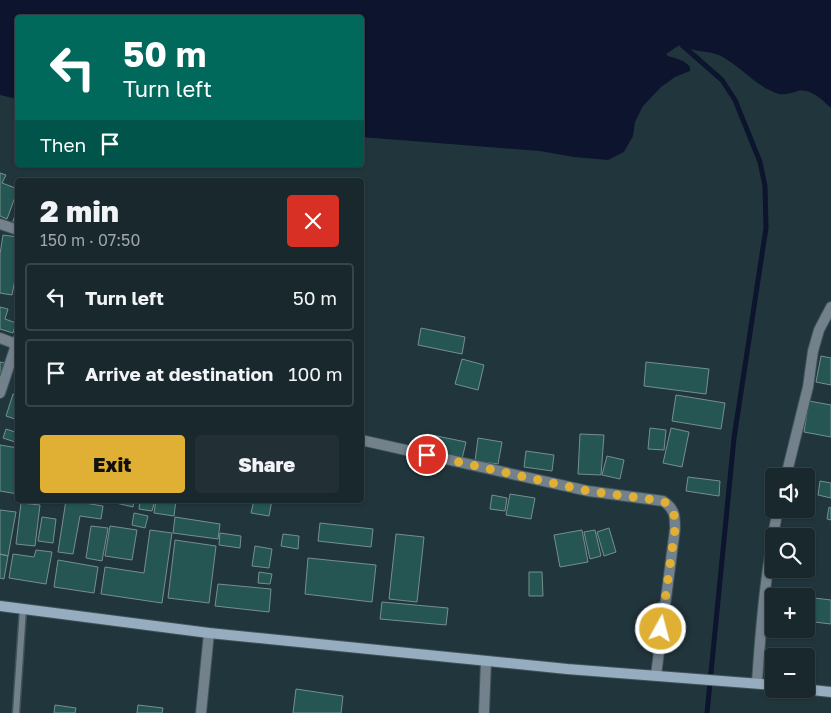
<!DOCTYPE html>
<meta charset="utf-8">
<style>
body{margin:0;font-family:"Golos Text",sans-serif;background:#223035;color:#f1f3f6;height:100vh;display:flex;flex-direction:column;font-size:19px;white-space:nowrap}
*{box-sizing:border-box;margin:0}
p{font-size:16px;color:#9fa6aa}
.icon{flex:none;width:28px;height:28px;fill:none;stroke:currentColor;stroke-width:2;stroke-linecap:round;stroke-linejoin:round}
.map{position:relative;flex:1;overflow:hidden}
.drawer{position:absolute;left:15px;top:178px;width:349px;height:325px;display:flex;flex-direction:column;background:#19282d;border-radius:5px;box-shadow:0 1px 4px #0004,0 0 0 1px #374449}
.drawer>*{flex:none}
.banner{position:absolute;left:15px;top:15px;width:349px;height:152px;border-radius:5px;box-shadow:0 1px 4px #0004,0 0 0 1px #374449;background:#00695c;color:#fff;overflow:hidden}
.buttons{position:absolute;left:765px;top:468px;display:grid;gap:10px}
.buttons a{display:grid;place-items:center;width:50px;height:50px;border-radius:5px;background:#19282d;box-shadow:0 1px 4px #0004,0 0 0 1px #374449;font-size:25px}
.pin{position:absolute;display:grid;place-items:center;width:42px;height:42px;color:#fff;margin:-21px;border:2px solid #fff;border-radius:50%;box-shadow:0 1px 5px #0007}
.me{position:absolute;width:55px;margin:-28px;rotate:7deg;stroke-linejoin:round;filter:drop-shadow(0 0 4px #0008)}
.turn{display:flex;align-items:center;gap:18px;height:105px;padding:0 25px;font-size:22px}
.turn .icon{width:65px;height:65px;stroke-width:2.5}
.turn b{display:block;font-size:35px;line-height:42px}
.then{display:flex;align-items:center;height:48px;padding:0 25px;background:#0003;gap:10px;font-size:19px}
.round{display:grid;place-items:center;flex:none;width:52px;height:52px;border-radius:5px;background:#223035}
.head{display:flex;align-items:center;justify-content:space-between;height:85px;padding:0 25px}
h1{font-size:30px;font-weight:800;line-height:38px}
.button{display:flex;gap:10px;margin-top:auto;padding:10px 25px}
.button a{flex:1;height:58px;border-radius:5px;background:#e0b034;color:#111;font-size:20px;font-weight:800;line-height:58px;text-align:center}
.button a+a{background:#223035;color:#f1f3f6}
ul{padding:0;list-style:none}
li{display:flex;align-items:center;gap:15px;height:68px;margin:0 10px 8px;padding:0 15px;border:2px solid #374449;border-radius:5px}
li div{flex:1}
li b{display:block;font-size:19px}
li em{font-style:normal}
.map>svg:first-child{display:block}
.water{fill:#0c142e}
.lines{fill:none;stroke-linecap:round;stroke-linejoin:round}
.stream{stroke:#0c142e;stroke-width:5}
.building{fill:#255654;stroke:#768f8d}
.lane-casing{stroke:#3f5358;stroke-width:9}
.street-casing{stroke:#3f5358;stroke-width:12}
.secondary-casing{stroke:#3f5358;stroke-width:12}
.lane{stroke:#73818c;stroke-width:6}
.street{stroke:#73818c;stroke-width:10}
.secondary{stroke:#96adbf;stroke-width:10}
.route{stroke:#e0b034;stroke-width:9;stroke-dasharray:0 16.2}
</style>
<div class="map">
<svg width="831" height="713" viewBox="0 0 831 713">
<rect width="100%" height="100%" fill="#21363c"/>
<!-- water -->
<path class="water" d="M0 0H831V108C822 100 811 88 798 91 791 93 786 95 779 94 756 87 742 67 721 56 709 50 692 53 681 44L666 54 668 56C677 59 683 59 690 67V71L675 77 661 87 643 106 635 122 633 136 624 152 608 160 574 157 540 151 361 137V18H18L17 99 0 95Z"/>
<g class="lines">
<!-- stream -->
<path class="stream" d="M682 45 722 80 735 100 760 162 765 186 766 228 734 438 707 713"/>
</g>
<!-- building -->
<path class="building" d="M0 173 6 175 2 183 18 189 7 219 0 216Z
M18 206V225L12 224Z
M3 235 18 237V264L12 295 0 293V254Z
M0 307 8 309 5 319 16 323 13 333 0 329Z
M421 328 465 337 462 354 418 345Z
M821 356 831 358V385L816 382Z
M462 359 484 365 478 390 455 384Z
M0 362 5 363 0 378Z
M646 362 709 369 706 394 644 386Z
M13 394 18 396V420L6 416Z
M676 395 725 403 721 429 672 421Z
M809 401 831 405V437L804 432Z
M650 428 666 430 664 450 648 449Z
M671 428 689 432 682 467 663 463Z
M6 429 18 433V443L3 438Z
M427 434 466 442 462 459 423 450Z
M580 434 604 435 601 475 578 474Z
M478 438 502 442 498 464 475 461Z
M0 445 18 448V494L0 491Z
M526 451 554 455 552 471 524 467Z
M607 456 624 460 620 479 602 475Z
M688 477 720 481 719 496 686 491Z
M820 481 831 483V498L818 495Z
M510 494 535 498 531 519 506 515Z
M492 495 507 498 505 511 490 509Z
M66 500 103 506 101 519 80 516 73 554 58 552Z
M116 500H134L133 507 116 503Z
M140 500H155L152 511 139 509Z
M156 500H176L174 516 154 513Z
M200 500H217V503Z
M254 500H272L269 516 251 513Z
M21 503 40 505 35 546 16 544Z
M829 507 831 508V520L827 519Z
M0 510 16 512 8 556 0 554Z
M134 513 148 516 145 528 132 525Z
M42 517 56 519 53 543 38 541Z
M175 517 220 524 218 539 173 533Z
M320 523 373 529 371 547 318 541Z
M91 526 108 528 102 561 86 558Z
M110 526 137 530 132 560 105 556Z
M609 528 616 552 604 556 597 532Z
M150 530 172 533 162 603 101 594 105 567 144 573Z
M582 530 588 562 560 567 554 535Z
M595 530 601 556 590 559 584 532Z
M220 533 241 536 240 548 219 545Z
M283 534 299 536 298 549 281 546Z
M396 534 424 537 417 602 389 599Z
M175 540 216 546 209 603 168 598Z
M255 546 272 549 269 568 252 566Z
M36 550 52 552 46 584 9 578 13 554 34 557Z
M0 554 8 556 4 579 0 578Z
M308 558 376 565 372 602 305 594Z
M58 560 98 567 94 593 54 587Z
M259 572 272 574 270 584 258 583Z
M529 572H542L543 596H529Z
M218 584 271 589 269 612 215 606Z
M806 597 831 600V624L806 621Z
M382 602 448 608 446 625 380 619Z
M296 689 343 696 341 713H293Z
M55 705 76 708 75 713H54Z
M138 705 163 708 162 713H137Z"/>
<g class="lines">
<defs>
<path id="lane" d="M16 713 23 609"/>
<path id="street" d="M0 224 18 230
M0 338 18 345
M0 393 18 339
M361 440 588 491 663 501C675 509 675 516 675 529L656 675
M786 476 808 387 813 351 819 330 831 307
M757 683C761 623 766 568 778 509
M201 713 209 633
M484 713 486 661"/>
<path id="secondary" d="M0 606 209 633 567 669 774 685
M803 689 831 692"/>
</defs>
<!-- lane casing -->
<use href="#lane" class="lane-casing"/>
<!-- street casing -->
<use href="#street" class="street-casing"/>
<!-- secondary casing -->
<use href="#secondary" class="secondary-casing"/>
<!-- lane -->
<use href="#lane" class="lane"/>
<!-- street -->
<use href="#street" class="street"/>
<!-- secondary -->
<use href="#secondary" class="secondary"/>
</g>
<g class="lines">
<!-- route -->
<path class="route" d="M427 455 588 491 663 501C675 509 675 516 675 529L661 629"/>
</g>
</svg>
<div class="buttons">
<a><svg class="icon" aria-label="sound" viewBox="0 0 24 24"><path d="M4 9h4l5-4v14l-5-4H4zM17 9q2 3 0 6"/></svg></a>
<a><svg class="icon" aria-label="search" viewBox="0 0 24 24"><circle cx="10" cy="10" r="6"/><path d="M15 15l6 6"/></svg></a>
<a>+</a>
<a>−</a>
</div>
<div class="pin" style="left:427px;top:455px;background:#d93025"><svg class="icon" aria-label="arrive" viewBox="0 0 24 24"><path d="M6 21V4h12l-3 4 3 4H6"/></svg></div>
<svg class="me" style="left:661px;top:629px" viewBox="-20 -20 40 40"><circle r="17" fill="#e0b034" stroke="#fff" stroke-width="3"/><path d="M0-11L8 9 0 5-8 9z" fill="#fff"/></svg>
<div class="banner">
<div class="turn"><svg class="icon" aria-label="left" viewBox="0 0 24 24"><path d="M17 20v-9H6M10 6l-5 5 5 5"/></svg><div><b>50 m</b>Turn left</div></div>
<div class="then">Then<svg class="icon" aria-label="arrive" viewBox="0 0 24 24"><path d="M6 21V4h12l-3 4 3 4H6"/></svg></div>
</div>
<section class="drawer">
<div class="head"><div><h1>2 min</h1><p>150 m · 07:50</p></div><a class="round" style="background:#d93025;color:#fff"><svg class="icon" aria-label="close" viewBox="0 0 24 24"><path d="M6 6l12 12M18 6L6 18"/></svg></a></div>
<ul>
<li><svg class="icon" aria-label="left" viewBox="0 0 24 24"><path d="M17 20v-9H6M10 6l-5 5 5 5"/></svg><div><b>Turn left</b></div><em>50 m</em></li>
<li><svg class="icon" aria-label="arrive" viewBox="0 0 24 24"><path d="M6 21V4h12l-3 4 3 4H6"/></svg><div><b>Arrive at destination</b></div><em>100 m</em></li>
</ul>
<div class="button"><a>Exit</a><a>Share</a></div>
</section>
</div>
